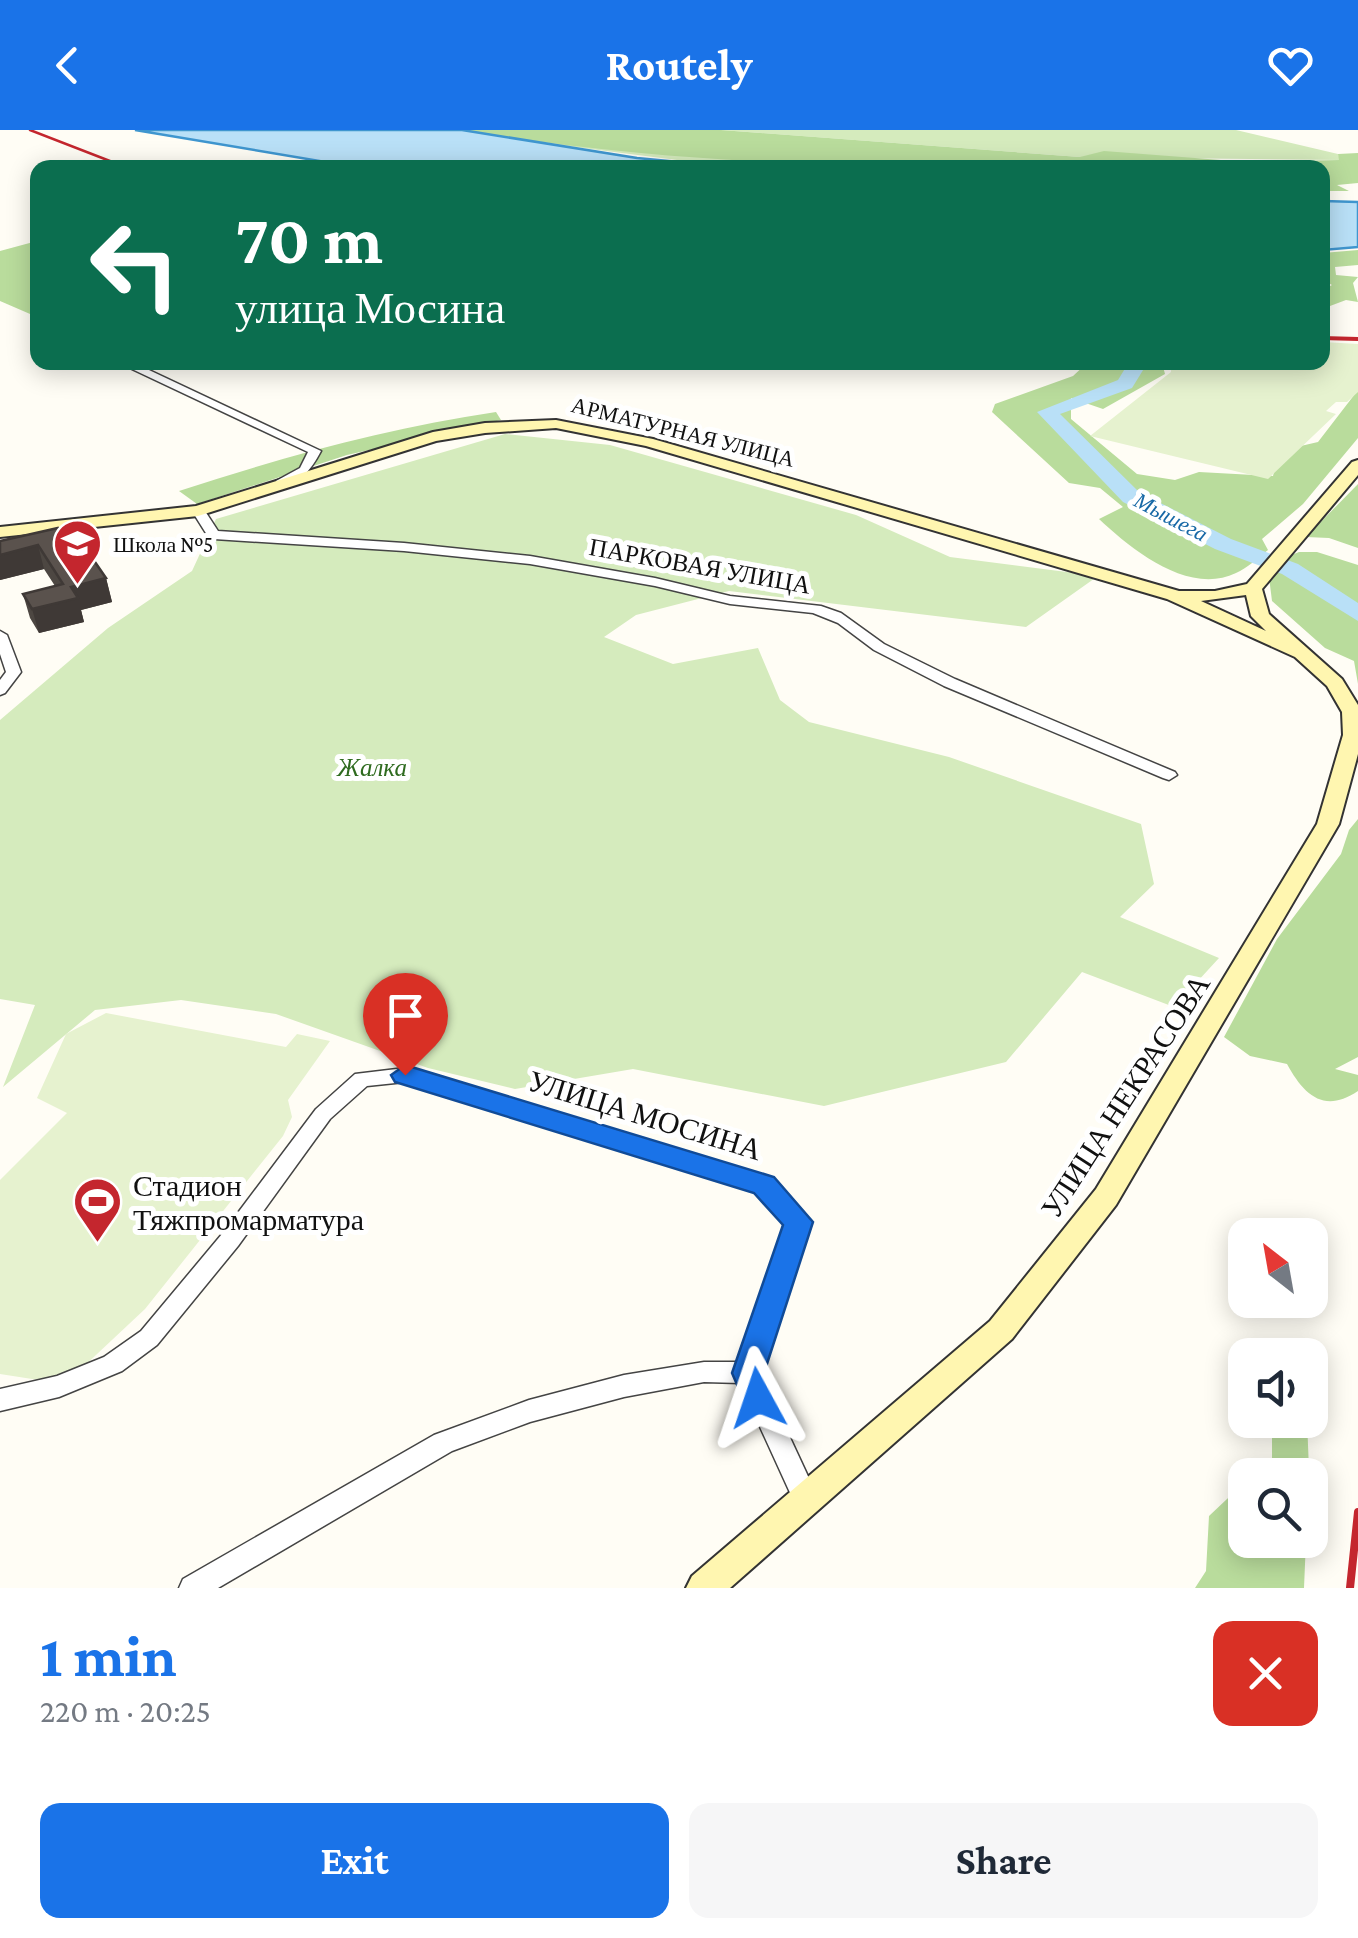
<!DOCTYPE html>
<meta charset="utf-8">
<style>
body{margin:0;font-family:"Crimson Pro",serif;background:#f6f6f7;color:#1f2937;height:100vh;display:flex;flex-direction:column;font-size:38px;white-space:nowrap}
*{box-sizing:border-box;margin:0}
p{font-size:32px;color:#747a83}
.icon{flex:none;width:55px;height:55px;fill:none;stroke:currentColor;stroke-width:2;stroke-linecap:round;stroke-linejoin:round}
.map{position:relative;height:1458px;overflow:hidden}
.panel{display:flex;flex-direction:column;background:#fff;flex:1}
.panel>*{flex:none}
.top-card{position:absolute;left:30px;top:30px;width:1300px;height:210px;border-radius:20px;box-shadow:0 5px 25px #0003;background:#0b6e4f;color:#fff;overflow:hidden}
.needle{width:65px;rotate:329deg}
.tools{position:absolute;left:1228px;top:1088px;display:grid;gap:20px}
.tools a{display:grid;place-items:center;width:100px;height:100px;border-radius:20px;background:#fff;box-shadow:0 5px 25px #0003;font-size:50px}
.pin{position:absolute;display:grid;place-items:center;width:85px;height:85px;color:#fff;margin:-102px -42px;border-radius:50% 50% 50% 0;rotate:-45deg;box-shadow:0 0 10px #0007}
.pin .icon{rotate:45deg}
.me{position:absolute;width:110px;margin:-55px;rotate:355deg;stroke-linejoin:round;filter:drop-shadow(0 0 8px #0008)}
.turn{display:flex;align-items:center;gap:35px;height:210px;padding:0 40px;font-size:45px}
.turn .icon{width:130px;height:130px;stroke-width:2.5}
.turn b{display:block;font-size:70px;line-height:85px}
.round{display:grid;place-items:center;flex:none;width:105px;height:105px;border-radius:20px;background:#f6f6f7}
.headline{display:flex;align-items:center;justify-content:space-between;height:170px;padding:0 40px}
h1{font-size:60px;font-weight:700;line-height:75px;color:#1a73e8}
.button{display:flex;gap:20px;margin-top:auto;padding:20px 40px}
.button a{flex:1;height:115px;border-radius:20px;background:#1a73e8;color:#fff;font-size:40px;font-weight:700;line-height:115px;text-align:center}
.button a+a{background:#f6f6f7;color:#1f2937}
header{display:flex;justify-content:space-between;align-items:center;height:130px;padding:0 40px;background:#1a73e8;color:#fff;font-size:45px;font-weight:700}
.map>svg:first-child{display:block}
.green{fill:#d5ebbd}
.forest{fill:#b9dc9c}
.pitch{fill:#e6f2cf}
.water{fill:#b9e0f7;stroke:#3f96cf;stroke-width:2.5}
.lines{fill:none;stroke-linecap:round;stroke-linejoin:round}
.river{fill:#b9e0f7;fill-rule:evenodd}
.street-casing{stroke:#444;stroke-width:3}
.secondary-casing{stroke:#333;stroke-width:4}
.street{fill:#fff;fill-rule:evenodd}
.secondary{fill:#fff6b0;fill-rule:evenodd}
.rail-far2{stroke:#c4262e;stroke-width:2.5}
.rail-far1{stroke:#c4262e;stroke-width:4}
.rail{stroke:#c4262e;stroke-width:8}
.wall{fill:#4d4742}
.shaded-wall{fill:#3f3936}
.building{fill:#5a524d;stroke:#3f3936;stroke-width:2.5}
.route{fill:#1a73e8;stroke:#114b97;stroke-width:2.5}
.labels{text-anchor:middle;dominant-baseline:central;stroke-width:10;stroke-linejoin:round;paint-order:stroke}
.far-street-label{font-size:22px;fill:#111;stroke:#fff}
.far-water-label{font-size:22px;font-style:italic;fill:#1768a6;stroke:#fff}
.far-poi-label{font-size:22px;fill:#111;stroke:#fff;text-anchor:start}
.street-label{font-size:25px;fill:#111;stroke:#fff}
.park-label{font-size:25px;font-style:italic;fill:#2f6b1f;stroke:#fff}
.near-street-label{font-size:30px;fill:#111;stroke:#fff}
.near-poi-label{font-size:30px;fill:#111;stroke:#fff;text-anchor:start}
</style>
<header><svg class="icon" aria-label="back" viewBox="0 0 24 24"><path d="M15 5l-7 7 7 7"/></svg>Routely<svg class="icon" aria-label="heart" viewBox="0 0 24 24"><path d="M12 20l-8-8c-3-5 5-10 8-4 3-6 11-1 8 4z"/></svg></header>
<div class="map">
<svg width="1358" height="1458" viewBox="0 0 1358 1458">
<rect width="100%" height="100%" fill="#fffdf5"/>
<!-- green -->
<path class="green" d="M721 0H1236L1338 24 1340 30 1080 27Z
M520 10 812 37H732Z
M505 304 610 315 856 385 950 427 1098 446 1026 497 729 461 636 485 604 507 673 534 758 518 780 570 809 592 949 627 1141 694 1154 754 1120 787 1219 828 1174 877 1082 842 1006 932 824 976 633 939 515 959 428 938 276 884 181 870 95 880 3 957 35 875 0 869V590L108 498 192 441 216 389Z"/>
<!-- forest -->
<path class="forest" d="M462 0H721L1080 27 1104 21 1247 32 1339 30 1338 24 1358 23V53L1337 55 1349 61H1323L1322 38C1035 37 746 48 462 0Z
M37 111H38L37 187 0 171V121Z
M1358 120V135L1335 137 1336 145 1358 147 1353 153 1358 172 1346 170 1330 176 1323 173V160L1332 155 1323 150V123Z
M1087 233H1122V237L1133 240 1135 233H1162L1165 244 1103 279 1071 268V289L1137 344 1175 350 1199 342 1273 346 1279 321 1318 312 1358 260V308L1303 374 1262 409 1268 420C1258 428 1247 438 1236 443 1188 466 1131 419 1099 389L1123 377 1100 358 1069 353 992 282 995 274 1073 246Z
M496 282 501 290 347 325 197 374 179 361C283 327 387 298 496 282Z
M1358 354V418L1329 408 1306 407Z
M1299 422H1317L1358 435V554L1354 531 1325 518 1272 471 1269 447 1287 427Z
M1358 689V927L1335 939 1358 945V961C1324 984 1304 965 1287 934L1250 926 1224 907 1277 809 1341 724 1349 700Z
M1272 1290H1307L1310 1365V1345H1260L1272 1334Z
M1245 1352V1410H1306L1304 1458H1195L1206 1441 1209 1386Z"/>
<!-- pitch -->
<path class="pitch" d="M1323 212 1358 214V262L1347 272H1336L1326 281 1336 284 1268 349 1090 306 1171 242V233L1322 232Z
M106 883 286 917 297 904 330 911 288 970 292 987 283 1006 145 1179 80 1240 45 1251 0 1244V1050L67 983 37 968 66 904Z"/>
<!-- water -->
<path class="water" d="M135 0H462L637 28 732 37H355Z
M1323 71 1358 72V117L1323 120Z"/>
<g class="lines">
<!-- river -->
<path class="river" d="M1129 232H1148L1132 258 1060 284 1139 362 1231 409 1298 434 1358 473V491L1282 444 1215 419 1123 372 1037 282 1118 250Z"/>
<defs>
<path id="street" d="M117 232H132L321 321C311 340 298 357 276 357V351L300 338 308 322Z
M198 377 203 378 218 401 404 413 530 426 655 448 730 466 821 476 841 483 884 514 955 549 1175 642 1177 645 1169 650 1163 648 944 556 874 520 838 493 813 483 730 474 655 456 530 434 404 421 214 409 209 408 192 381Z
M0 501 7 505 21 542 5 563 0 565V550L6 542 0 524Z
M405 938 771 1049 806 1086 809 1092 760 1243 819 1370 815 1378 806 1382 797 1378 740 1253 704 1252 624 1267 530 1292 452 1321 218 1458H179L183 1449 434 1305 529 1270 624 1245 704 1232H739L786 1094 755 1061 405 952 367 956 330 989 238 1116 157 1215 122 1241 59 1267 0 1281V1259L57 1246 104 1227 141 1201 222 1104 316 979 355 944Z"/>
<path id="secondary" d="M556 290 653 309 1179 461H1215L1247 454 1352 332 1358 330V345L1262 459 1269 484 1342 549 1358 575V624L1339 694 1116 1075 1012 1209 730 1458H686L692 1446 990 1191 1096 1059 1317 694 1343 605 1342 582 1327 556 1295 527 1167 469 646 316 556 298 485 303 436 311 198 386 0 407V397L196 376 433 302 485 293ZM1246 465 1251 486 1266 501 1201 471Z"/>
</defs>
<!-- street casing -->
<use href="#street" class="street-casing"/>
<!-- secondary casing -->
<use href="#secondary" class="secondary-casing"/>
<!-- street -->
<use href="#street" class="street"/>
<!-- secondary -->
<use href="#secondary" class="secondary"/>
<!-- rail-far2 -->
<path class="rail-far2" d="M30 0 128 38"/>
<!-- rail-far1 -->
<path class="rail-far1" d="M1322 208 1358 209"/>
<!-- rail -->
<path class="rail" d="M1350 1458 1358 1382"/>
</g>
<!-- wall -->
<path class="wall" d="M63 406 106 448 112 472 81 480 84 492 39 503 30 488 23 464 55 456 44 439 0 450V411Z"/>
<!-- shaded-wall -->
<path class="shaded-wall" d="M38 415 44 439 0 450V425Z
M106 448 112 472 81 480 84 492 39 503 32 479 71 457Z"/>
<!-- building -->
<path class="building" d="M58 398 63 406 75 403 106 448 71 457 78 468 32 479 23 464 63 454 38 415 0 425V411Z"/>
<!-- route -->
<path class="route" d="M405 935 774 1047 813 1092 764 1243 775 1268 770 1278 758 1283 747 1278 732 1243 783 1095 754 1063 395 952 391 945Z"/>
<!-- icons -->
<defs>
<symbol id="school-pin" viewBox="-11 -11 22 30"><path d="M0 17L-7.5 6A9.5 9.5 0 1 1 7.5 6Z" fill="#c4262e" stroke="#fff"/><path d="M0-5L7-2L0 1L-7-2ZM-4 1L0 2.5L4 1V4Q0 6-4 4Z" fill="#fff"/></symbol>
<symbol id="stadium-pin" viewBox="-11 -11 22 30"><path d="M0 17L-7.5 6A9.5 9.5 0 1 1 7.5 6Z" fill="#c4262e" stroke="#fff"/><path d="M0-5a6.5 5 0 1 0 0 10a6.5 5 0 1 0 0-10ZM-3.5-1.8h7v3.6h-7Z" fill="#fff"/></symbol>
</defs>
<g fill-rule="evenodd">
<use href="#school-pin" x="50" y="386" width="55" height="75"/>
<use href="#stadium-pin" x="70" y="1044" width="55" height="75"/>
</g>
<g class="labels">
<!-- far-street labels -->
<g class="far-street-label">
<text transform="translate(683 302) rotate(14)">АРМАТУРНАЯ УЛИЦА</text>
</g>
<!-- far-water labels -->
<g class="far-water-label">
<text transform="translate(1171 387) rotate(28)">Мышега</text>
</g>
<!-- far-poi labels -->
<g class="far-poi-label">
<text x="113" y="414">Школа №5</text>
</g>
<!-- street labels -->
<g class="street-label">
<text transform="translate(700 436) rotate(10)">ПАРКОВАЯ УЛИЦА</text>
</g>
<!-- park labels -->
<g class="park-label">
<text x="372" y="637">Жалка</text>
</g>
<!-- near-street labels -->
<g class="near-street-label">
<text transform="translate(1125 966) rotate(-57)">УЛИЦА НЕКРАСОВА</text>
<text transform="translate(645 985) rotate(17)">УЛИЦА МОСИНА</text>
</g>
<!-- near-poi labels -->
<g class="near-poi-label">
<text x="133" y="1055">Стадион<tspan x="133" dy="34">Тяжпромарматура</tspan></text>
</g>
</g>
</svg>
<div class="tools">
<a><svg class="needle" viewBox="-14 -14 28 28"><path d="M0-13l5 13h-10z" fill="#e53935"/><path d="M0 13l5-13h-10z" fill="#747a83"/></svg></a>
<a><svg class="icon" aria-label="sound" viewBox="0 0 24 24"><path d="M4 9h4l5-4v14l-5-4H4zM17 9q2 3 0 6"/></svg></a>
<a><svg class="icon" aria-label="search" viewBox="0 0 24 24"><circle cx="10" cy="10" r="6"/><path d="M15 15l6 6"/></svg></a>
</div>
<div class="pin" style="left:405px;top:945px;background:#d93025"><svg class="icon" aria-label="arrive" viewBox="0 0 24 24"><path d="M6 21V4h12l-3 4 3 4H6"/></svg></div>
<svg class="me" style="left:758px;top:1268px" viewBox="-20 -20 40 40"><path d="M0-17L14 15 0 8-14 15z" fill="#1a73e8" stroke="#fff" stroke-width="4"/></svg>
<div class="top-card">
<div class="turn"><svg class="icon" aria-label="left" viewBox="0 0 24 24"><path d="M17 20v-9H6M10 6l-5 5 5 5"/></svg><div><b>70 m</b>улица Мосина</div></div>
</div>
</div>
<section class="panel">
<div class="headline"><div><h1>1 min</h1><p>220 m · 20:25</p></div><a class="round" style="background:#d93025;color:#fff"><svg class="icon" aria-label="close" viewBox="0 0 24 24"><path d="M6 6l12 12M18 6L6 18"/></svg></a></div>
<div class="button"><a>Exit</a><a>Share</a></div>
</section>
